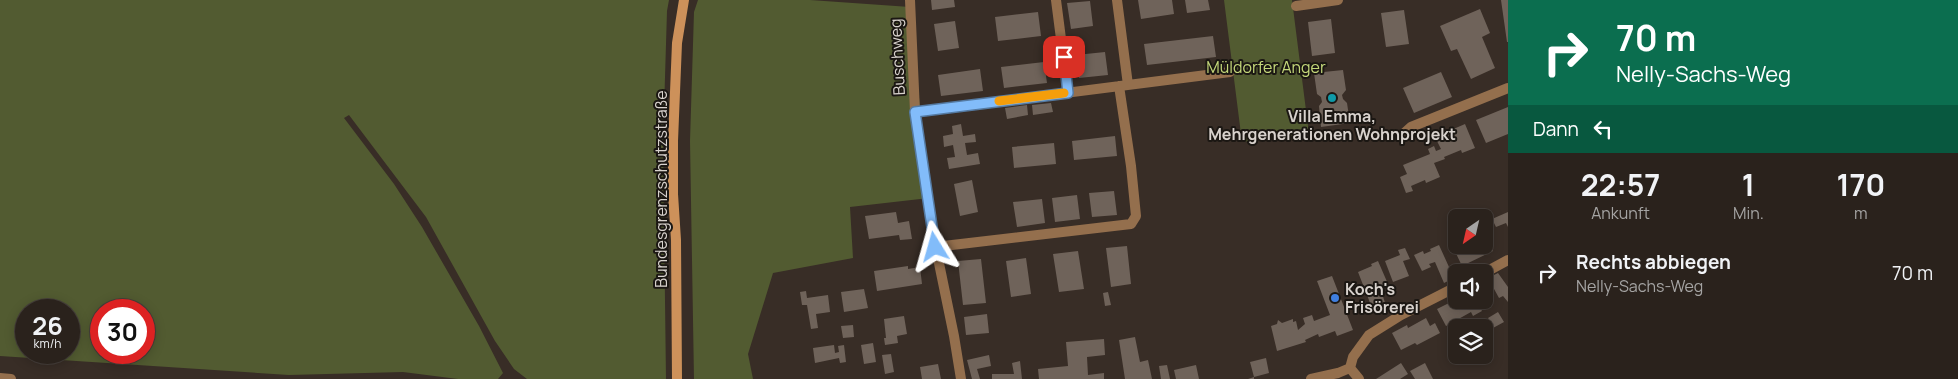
<!DOCTYPE html>
<html lang="de">
<meta charset="utf-8">
<style>
body{margin:0;font-family:Manrope,sans-serif;background:#322a25;color:#f1f3f6;height:100vh;display:flex;flex-direction:column;font-size:19px;white-space:nowrap}
*{box-sizing:border-box;margin:0}
p{font-size:16px;color:#a5a4a3}
.icon{flex:none;width:28px;height:28px;fill:none;stroke:currentColor;stroke-width:2;stroke-linecap:round;stroke-linejoin:round}
.map{position:relative;flex:1;overflow:hidden}
.sheet{display:flex;flex-direction:column;background:#2a221c;width:450px}
.sheet>*{flex:none}
.top-card{background:#0b6e4f;color:#fff;overflow:hidden}
.needle{width:32px;rotate:214deg}
.fabs{position:absolute;left:1448px;top:209px;display:grid;gap:10px}
.fabs a{display:grid;place-items:center;width:45px;height:45px;border-radius:8px;background:#2a221c;box-shadow:0 2px 12px #0003,0 0 0 1px #463f3b;font-size:25px}
.speed{position:absolute;left:15px;top:299px;display:flex;gap:10px;font-size:25px;font-weight:700;text-align:center}
.speed>*{display:grid;place-content:center;width:65px;height:65px;border-radius:50%;background:#2a221c;box-shadow:0 2px 12px #0003,0 0 0 1px #463f3b;line-height:1}
.speed small{font-size:12px;font-weight:400}
.speed .limit{border:8px solid #d22;background:#fff;color:#111}
.pin{position:absolute;display:grid;place-items:center;width:42px;height:42px;color:#fff;margin:-21px;border-radius:10px;box-shadow:0 2px 8px #0006}
.me{position:absolute;width:55px;margin:-28px;rotate:352deg;stroke-linejoin:round;filter:drop-shadow(0 0 4px #0008)}
.turn{display:flex;align-items:center;gap:18px;height:105px;padding:0 25px;font-size:22px}
.turn .icon{width:65px;height:65px;stroke-width:2.5}
.turn b{display:block;font-size:35px;line-height:42px}
.then{display:flex;align-items:center;height:48px;padding:0 25px;background:#0003;gap:10px;font-size:19px}
.eta{display:flex;justify-content:space-evenly;align-items:center;height:85px;text-align:center}
.eta b{font-size:30px;font-weight:700;line-height:35px}
ul{padding:0;list-style:none}
li{display:flex;align-items:center;gap:15px;height:70px;padding:0 25px}
li div{flex:1}
li b{display:block;font-size:19px}
li em{font-style:normal}
main{display:flex;flex:1;min-height:0}
.map>svg:first-child{display:block}
.green{fill:#525b31;fill-rule:evenodd}
.building{fill:#6f635a}
.lines{fill:none;stroke-linecap:round;stroke-linejoin:round}
.street{stroke:#946f4d;stroke-width:10}
.secondary{stroke:#cd915a;stroke-width:10}
.route-casing{stroke:#547aa2;stroke-width:12}
.route{stroke:#82bcfa;stroke-width:9}
.slow{stroke:#f59e0b;stroke-width:9}
.culture-dot{fill:#0f9aa8;stroke:#1b1713;stroke-width:2}
.shop-dot{fill:#3f7fe0;stroke:#1b1713;stroke-width:2}
.labels{text-anchor:middle;dominant-baseline:central;stroke-width:4;stroke-linejoin:round;paint-order:stroke}
.street-label{font-size:16px;fill:#d8d2cd;stroke:#1b1713}
.park-label{font-size:16px;fill:#c4d77a;stroke:#1b1713}
.poi-label{font-size:16px;font-weight:bold;fill:#d8d2cd;stroke:#1b1713}
</style>
<main>
<div class="map">
<svg width="1508" height="379" viewBox="0 0 1508 379">
<rect width="100%" height="100%" fill="#382d26"/>
<!-- green -->
<path class="green" d="M0 0H669L667 11 663 143 666 379H527L514 369 495 341 426 217 349 115 344 118 394 184 422 227 479 326 503 373 498 379H458L403 372 289 375 0 356ZM26 310H69V352H26ZM101 310H144V352H101Z
M698 0H810L910 7 929 198 850 207 853 258 773 273 748 354 753 379H694L690 141 694 12Z
M1224 0H1292L1309 134 1242 142Z"/>
<!-- building -->
<path class="building" d="M931 0H954L955 7 932 10Z
M1138 0H1172L1174 14 1141 19Z
M1185 0H1208L1210 10 1187 13Z
M1501 0H1508V42H1507Z
M1090 1 1093 26 1071 29 1067 3Z
M1480 9 1490 33 1482 37 1495 68 1471 79 1457 49 1451 51 1440 26Z
M1404 10 1409 44 1386 47 1381 13Z
M1038 12 1041 36 998 41 995 17Z
M1331 19 1335 53 1312 56 1308 22Z
M955 21 959 48 938 51 934 24Z
M1213 36 1216 57 1147 65 1144 44Z
M1105 52 1108 75 1079 78 1076 55Z
M1044 62 1047 83 1004 88 1001 67Z
M980 69 983 91 941 96 938 75Z
M1343 70 1346 90 1342 95 1343 99 1347 103 1350 123 1321 127 1319 106 1322 102 1321 97 1317 94 1314 73Z
M1441 72 1452 97 1414 113 1403 88Z
M1051 103 1053 112 1033 115 1032 105Z
M1027 105 1028 115 1007 119 1005 108Z
M1508 107V134L1486 143 1476 120Z
M961 124 963 136 975 134 976 142 965 143 967 155 978 153 980 164 949 169 947 158 955 157 953 145 944 147 943 136 953 134 952 126Z
M1465 124 1475 148 1462 153 1461 150 1444 157 1445 159 1434 163 1440 177 1426 183 1425 180 1411 186 1413 191 1406 193 1400 177 1407 174 1403 165 1430 154 1428 149 1434 146 1436 151 1441 149 1435 137Z
M1115 136 1117 156 1074 160 1072 141Z
M1054 143 1056 164 1014 168 1012 147Z
M972 180 978 212 960 216 954 184Z
M1114 191 1117 215 1092 217 1089 193Z
M1077 195 1080 219 1055 222 1052 198Z
M1042 199 1045 223 1017 227 1013 202Z
M896 212 898 223 909 221 912 239 900 240 899 235 869 239 865 216Z
M1508 212V227L1506 223 1496 227 1492 219Z
M1484 231 1493 251 1462 266 1452 245 1456 243V245H1484Z
M1439 245 1454 278 1444 283 1435 262 1429 264 1431 267 1422 271 1414 255 1423 251 1424 254 1431 251 1430 249Z
M1127 246 1131 284 1111 287 1106 248Z
M1405 248 1410 259 1403 261 1409 276 1393 282 1385 261 1400 255 1398 250Z
M1078 251 1084 289 1059 292 1053 254Z
M1026 258 1031 294 1011 297 1006 261Z
M981 259 986 303 963 305 958 261Z
M1378 261 1388 284 1380 287 1387 309 1378 314 1374 313 1358 272 1372 266 1371 264Z
M908 266V269L920 267 922 284 877 291 874 271Z
M1498 273 1508 287V302L1503 296 1499 298 1488 278Z
M1332 276 1353 330 1337 336 1335 331 1319 337 1318 334 1305 340 1306 342 1277 351 1271 326 1277 324 1278 320 1282 323 1293 319V322L1296 321 1298 330 1305 324 1303 318 1312 315 1314 321 1330 315 1317 281Z
M864 289 868 308 844 312 841 292Z
M806 291 807 298 828 295 830 312 816 314 818 328 811 329 807 305H802L800 292Z
M1108 292 1111 305 1105 306 1103 293Z
M1455 300H1476L1482 311 1473 316 1471 312 1446 326 1437 309Z
M1498 312 1504 322 1493 328 1488 318Z
M987 314 989 333 966 335 964 317Z
M904 316 907 334 897 336 898 343 885 345 884 338H886L884 319Z
M1426 318 1430 326 1435 323 1440 333 1417 345 1415 343 1401 350 1392 333 1407 325 1408 328Z
M853 325 854 337 843 338 841 326Z
M1135 337 1140 362 1148 360 1152 379H1125L1119 340Z
M1104 339 1105 355 1087 357 1088 375 1104 373V379H1039L1038 369 1068 366 1066 342Z
M873 343 876 362 864 364 861 345Z
M834 345 835 353 839 352 838 346 844 345 846 362 840 363 839 358 815 363 813 348Z
M891 354 894 372 885 374 882 355Z
M989 355 991 366 977 369 980 379H972L967 360Z
M1266 358 1269 373 1254 377V379H1248L1254 377 1250 362Z
M1020 361 1022 379H992V374H1014L1012 363Z
M1401 363 1408 374 1400 379H1376Z
M1425 363 1433 379H1415L1410 371Z
M938 364 941 379H922L920 367Z
M1167 365 1170 379H1161L1159 366Z
M1196 365 1199 379H1176L1174 370Z"/>
<g class="lines">
<!-- street -->
<path class="street" d="M910 0 915 112 934 239 954 336 961 379
M1056 0 1068 93
M1117 0 1128 85
M1296 6 1338 0
M915 112 1230 72
M1400 137 1411 127 1508 88
M935 247 1131 224 1136 216 1131 166 1119 86
M1484 273 1508 260
M1350 368 1353 357 1369 335 1401 315 1456 287
M1350 368 1359 379
M0 378 11 379
M1311 379 1338 373 1350 368"/>
<!-- secondary -->
<path class="secondary" d="M677 379 676 240 673 194V141L677 43 684 0"/>
</g>
<g class="lines">
<defs>
<path id="route" d="M935 247 915 112 1068 93 1064 57"/>
</defs>
<!-- route casing -->
<use href="#route" class="route-casing"/>
<!-- route -->
<use href="#route" class="route"/>
<!-- slow -->
<path class="slow" d="M999 101 1064 93"/>
</g>
<!-- markers -->
<circle class="culture-dot" cx="1332" cy="98" r="5"/>
<circle class="shop-dot" cx="1335" cy="298" r="5"/>
<g class="labels">
<!-- street labels -->
<g class="street-label">
<text transform="translate(897 57) rotate(-93)">Buschweg</text>
<text transform="translate(661 189) rotate(-90)">Bundesgrenzschutzstraße</text>
</g>
<!-- park labels -->
<g class="park-label">
<text x="1266" y="67">Müldorfer Anger</text>
</g>
<!-- poi labels -->
<g class="poi-label">
<text x="1332" y="116">Villa Emma,<tspan x="1332" dy="18">Mehrgenerationen Wohnprojekt</tspan></text>
<text x="1345" y="289" text-anchor="start">Koch's<tspan x="1345" dy="18">Frisörerei</tspan></text>
</g>
</g>
</svg>
<div class="fabs">
<a><svg class="needle" viewBox="-14 -14 28 28"><path d="M0-13l5 13h-10z" fill="#e53935"/><path d="M0 13l5-13h-10z" fill="#a5a4a3"/></svg></a>
<a><svg class="icon" aria-label="sound" viewBox="0 0 24 24"><path d="M4 9h4l5-4v14l-5-4H4zM17 9q2 3 0 6"/></svg></a>
<a><svg class="icon" aria-label="layers" viewBox="0 0 24 24"><path d="M12 4l9 5-9 5-9-5zM3 14l9 5 9-5"/></svg></a>
</div>
<div class="speed"><div>26<small>km/h</small></div><div class="limit">30</div></div>
<div class="pin" style="left:1064px;top:57px;background:#d93025"><svg class="icon" aria-label="arrive" viewBox="0 0 24 24"><path d="M6 21V4h12l-3 4 3 4H6"/></svg></div>
<svg class="me" style="left:935px;top:247px" viewBox="-20 -20 40 40"><path d="M0-17L14 15 0 8-14 15z" fill="#82bcfa" stroke="#fff" stroke-width="4"/></svg>
</div>
<section class="sheet">
<div class="top-card">
<div class="turn"><svg class="icon" aria-label="right" viewBox="0 0 24 24"><path d="M7 20v-9h11M14 6l5 5-5 5"/></svg><div><b>70 m</b>Nelly-Sachs-Weg</div></div>
<div class="then">Dann<svg class="icon" aria-label="left" viewBox="0 0 24 24"><path d="M17 20v-9H6M10 6l-5 5 5 5"/></svg></div>
</div>
<div class="eta">
<div><b>22:57</b><p>Ankunft</p></div>
<div><b>1</b><p>Min.</p></div>
<div><b>170</b><p>m</p></div>
</div>
<ul>
<li><svg class="icon" aria-label="right" viewBox="0 0 24 24"><path d="M7 20v-9h11M14 6l5 5-5 5"/></svg><div><b>Rechts abbiegen</b><p>Nelly-Sachs-Weg</p></div><em>70 m</em></li>
</ul>
</section>
</main>
